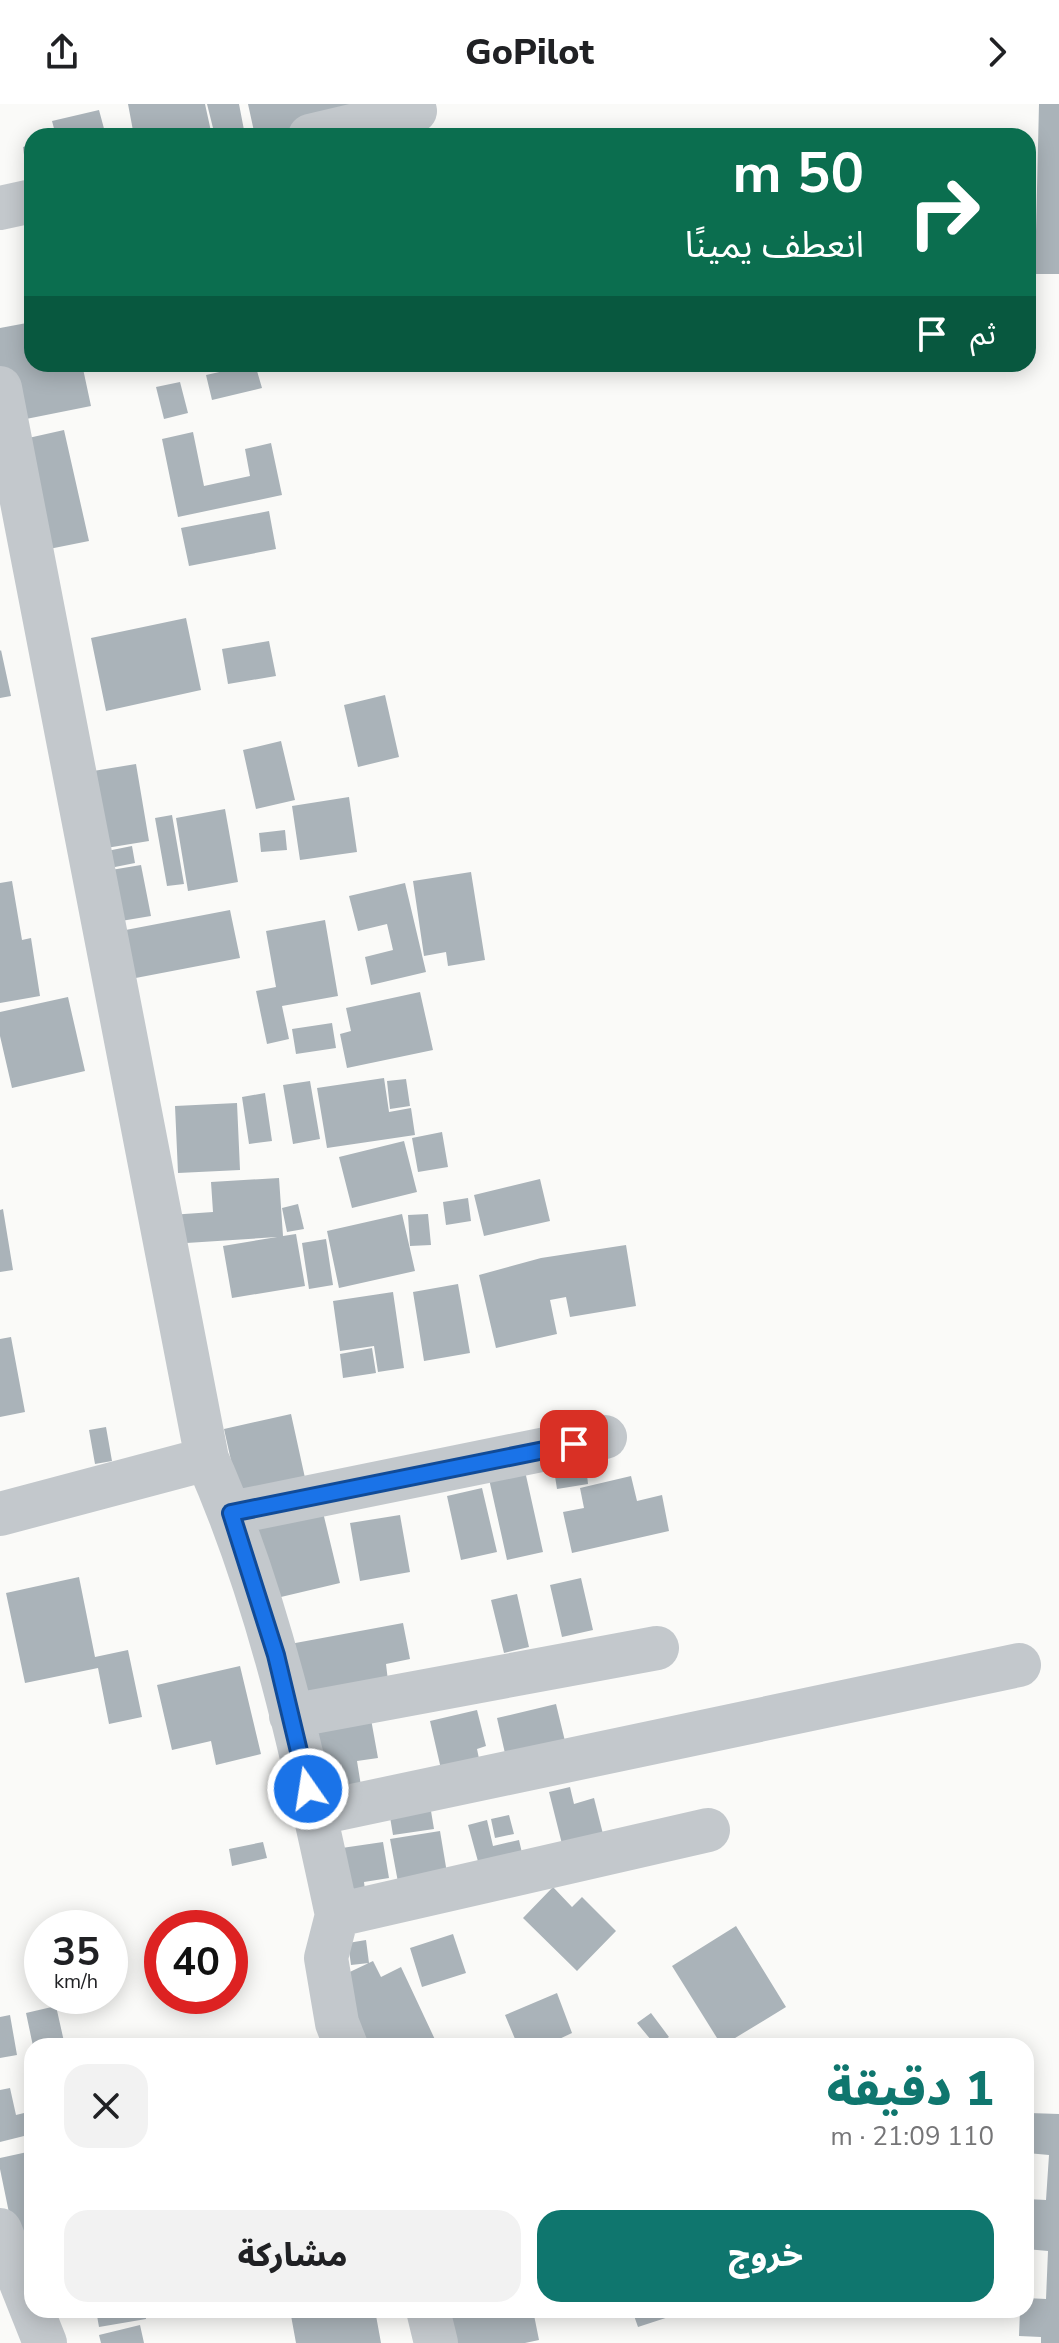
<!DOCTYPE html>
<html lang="ar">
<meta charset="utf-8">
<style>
body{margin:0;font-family:"Nunito Sans","Noto Sans Arabic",sans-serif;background:#f2f2f2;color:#202124;direction:rtl;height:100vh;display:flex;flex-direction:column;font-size:30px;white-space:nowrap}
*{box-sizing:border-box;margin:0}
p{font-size:26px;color:#757577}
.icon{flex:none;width:44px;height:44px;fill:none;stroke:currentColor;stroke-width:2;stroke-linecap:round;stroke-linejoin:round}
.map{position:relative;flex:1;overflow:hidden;direction:ltr}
.details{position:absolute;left:24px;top:1934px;width:1010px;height:280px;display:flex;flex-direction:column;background:#fff;border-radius:24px;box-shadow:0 4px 20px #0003;direction:rtl}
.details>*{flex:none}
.banner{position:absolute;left:24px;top:24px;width:1012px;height:244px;border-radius:24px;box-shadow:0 4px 20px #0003;direction:rtl;background:#0b6e4f;color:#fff;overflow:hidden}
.speed{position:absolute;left:24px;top:1806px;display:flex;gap:16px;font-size:40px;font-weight:700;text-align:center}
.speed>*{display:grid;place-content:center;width:104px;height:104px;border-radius:50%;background:#fff;box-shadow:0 4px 20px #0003;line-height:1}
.speed small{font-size:20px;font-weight:400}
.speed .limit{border:12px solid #d22;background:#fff;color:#111}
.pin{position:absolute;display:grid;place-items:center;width:68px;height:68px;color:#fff;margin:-34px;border-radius:16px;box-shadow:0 4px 12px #0006}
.me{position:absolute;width:88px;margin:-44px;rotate:347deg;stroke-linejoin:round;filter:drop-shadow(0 0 6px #0008)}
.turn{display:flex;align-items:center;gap:28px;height:168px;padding:0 40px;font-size:36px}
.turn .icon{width:104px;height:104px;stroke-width:2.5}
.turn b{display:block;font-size:56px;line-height:68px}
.then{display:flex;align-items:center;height:76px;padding:0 40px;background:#0003;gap:16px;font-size:30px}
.round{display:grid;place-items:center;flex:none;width:84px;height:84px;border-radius:24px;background:#f2f2f2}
.head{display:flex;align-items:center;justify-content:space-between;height:136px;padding:0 40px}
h1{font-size:48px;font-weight:800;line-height:60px;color:#0f766e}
.button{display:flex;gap:16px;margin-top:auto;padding:16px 40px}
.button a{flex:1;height:92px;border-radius:24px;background:#0f766e;color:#fff;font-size:32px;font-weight:800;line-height:92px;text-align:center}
.button a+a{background:#f2f2f2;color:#202124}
header{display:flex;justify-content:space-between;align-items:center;height:104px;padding:0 40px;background:#fff;font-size:36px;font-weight:800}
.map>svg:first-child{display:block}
.building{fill:#aab3b9}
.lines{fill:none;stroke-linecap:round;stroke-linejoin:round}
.minor{stroke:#c3c8cc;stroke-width:44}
.route-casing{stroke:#114b97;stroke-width:20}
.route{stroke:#1a73e8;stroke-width:14}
</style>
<header><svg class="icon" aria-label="forward" viewBox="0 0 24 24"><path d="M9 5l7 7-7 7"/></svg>GoPilot<svg class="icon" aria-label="share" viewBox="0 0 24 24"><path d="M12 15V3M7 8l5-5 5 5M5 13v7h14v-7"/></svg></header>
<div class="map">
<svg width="1059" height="2239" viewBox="0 0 1059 2239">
<rect width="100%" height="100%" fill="#fafaf8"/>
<!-- building -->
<path class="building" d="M128 0H205L212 32H134Z
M207 0H239L244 26 215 32Z
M248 0H358L361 14 282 32H255Z
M1039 0H1059V170H1035Z
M99 6 106 32H56L52 17Z
M32 41V73L27 74 23 43Z
M32 218V260H82L91 302 11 318 0 265V224Z
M255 260 262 284 212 296 206 271Z
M180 278 188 309 164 315 156 283Z
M64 326 89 437 39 447 15 337Z
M193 328 204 382 250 372 245 345 271 339 282 391 178 413 162 335Z
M269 407 276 445 189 462 181 424Z
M186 514 201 586 106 607 91 534Z
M269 537 276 572 228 580 222 545Z
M1 546 11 592 0 594V547Z
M385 591 399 653 358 663 344 601Z
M281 637 295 696 256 705 243 646Z
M136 660 149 737 94 746 81 669Z
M349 693 357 748 300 756 292 702Z
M225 705 238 778 188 787 176 714Z
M172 711 184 780 167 782 155 714Z
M285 726 287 746 261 748 259 729Z
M132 742 135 759 105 765 102 748Z
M141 761 151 812 109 819 99 768Z
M471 768 485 856 448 862 446 848 424 852 413 777Z
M12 777 22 836 31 834 40 892 0 899V779Z
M405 779 426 868 371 881 365 853 393 846 387 820 358 827 349 792Z
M230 806 240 854 120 877 110 829Z
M325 816 338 892 282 902 289 935 267 940 256 887 276 883 266 827Z
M420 888 433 946 347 964 340 930 351 927 346 904Z
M68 893 85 967 12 984 0 932V908Z
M332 919 336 944 296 950 292 925Z
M384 974 389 1008 411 1004 415 1031 327 1044 317 984Z
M406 975 410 1002 390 1005 387 977Z
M310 977 320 1035 293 1040 283 981Z
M265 989 272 1037 249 1040 242 993Z
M237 999 240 1066 178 1069 175 1002Z
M442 1028 448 1063 418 1068 412 1034Z
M404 1037 417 1088 352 1104 339 1053Z
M279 1074 283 1132 296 1130 305 1182 232 1194 223 1142 277 1133 171 1140 170 1111 213 1108 211 1078Z
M540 1075 550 1117 484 1132 474 1091Z
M468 1094 471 1117 446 1121 443 1098Z
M298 1100 304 1125 287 1128 282 1104Z
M3 1105 13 1166 0 1168V1106Z
M402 1110 415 1167 339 1184 327 1127Z
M428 1110 431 1141 410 1142 408 1111Z
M326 1135 333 1181 309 1185 302 1139Z
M626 1141 636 1202 570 1213 566 1193 550 1196 557 1230 496 1244 479 1171 541 1154Z
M458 1180 470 1249 424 1257 413 1188Z
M393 1188 404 1264 378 1268 374 1242 340 1247 333 1197Z
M11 1233 25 1308 0 1313V1235Z
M372 1244 376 1269 343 1274 340 1250Z
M291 1310 307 1383 240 1397 224 1325Z
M106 1323 112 1357 95 1360 89 1326Z
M586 1362 588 1380 557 1385 554 1366Z
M525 1367 543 1448 507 1456 489 1375Z
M631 1372 637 1397 662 1391 669 1427 572 1449 563 1408 584 1404 580 1384Z
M482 1384 497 1448 461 1456 447 1392Z
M321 1400 340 1479 264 1497 246 1417Z
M400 1411 410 1468 360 1477 350 1419Z
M79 1473 95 1553 128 1546 142 1613 109 1620 98 1564 25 1579 6 1489Z
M581 1474 593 1526 562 1533 550 1481Z
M517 1490 529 1543 504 1549 491 1496Z
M403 1519 410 1555 386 1560 388 1577 299 1592 290 1540Z
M240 1562 261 1650 216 1661 211 1637 172 1646 157 1581Z
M556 1600 571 1662 511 1676 497 1614Z
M369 1604 378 1654 357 1657 361 1682 318 1689 306 1615Z
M477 1606 486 1642 477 1645 482 1669 444 1678 430 1617Z
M570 1683 574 1700 594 1694 606 1742 565 1752 549 1688Z
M431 1707 434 1725 393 1731 390 1713Z
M509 1711 514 1730 495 1734 491 1715Z
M487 1716 493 1742 519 1736 525 1762 482 1772 468 1721Z
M440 1727 449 1781 400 1789 390 1735Z
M263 1738 267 1754 232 1762 229 1745Z
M383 1738 389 1774 364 1778 365 1786 342 1790 335 1745Z
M553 1783 572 1803 582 1793 616 1827 577 1867 523 1814Z
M736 1822 786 1903 722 1942 672 1862Z
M453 1830 466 1869 422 1883 410 1844Z
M366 1836 369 1859 351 1861 348 1839Z
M373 1857 381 1873 401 1863 438 1942H369L337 1874Z
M557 1889 572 1929 555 1937 557 1942H518L505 1911Z
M56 1902 65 1942H33L26 1909Z
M651 1909 669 1933 656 1942 637 1919Z
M10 1911 17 1951 0 1954V1913Z
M10 1984 16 2011 32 2007V2030L0 2038V1986Z
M1029 2009 1059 2010V2239H1041V2233L1019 2232 1020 2206H1026V2194L1046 2195 1048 2147 1026 2145V2095L1046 2096 1049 2051 1027 2049Z
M32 2047V2170L22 2172 0 2065V2054Z
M96 2206H145L146 2215 99 2223Z
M290 2206H375L381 2239H296Z
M448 2206H533L539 2236 525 2239H454Z
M632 2206H687V2207L638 2223Z
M140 2221 144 2239H101L99 2231Z"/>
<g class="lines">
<!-- minor -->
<path class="minor" d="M310 32 415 7
M0 104 32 97
M0 284 207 1355C271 1500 304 1657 337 1811L326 1854 337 1919 346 1942
M231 1409 605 1333
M0 1410 207 1355
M291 1612 657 1544
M314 1710 1019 1561
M337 1811 708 1726
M0 2126 45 2239
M428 2206 436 2239"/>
</g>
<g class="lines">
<defs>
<path id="route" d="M308 1685 276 1551 231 1409 574 1340"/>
</defs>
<!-- route casing -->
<use href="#route" class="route-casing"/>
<!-- route -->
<use href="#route" class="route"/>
</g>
</svg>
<div class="speed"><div>35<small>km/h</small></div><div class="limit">40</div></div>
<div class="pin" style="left:574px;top:1340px;background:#d93025"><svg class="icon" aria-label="arrive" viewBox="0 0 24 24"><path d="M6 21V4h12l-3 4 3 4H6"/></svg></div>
<svg class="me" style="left:308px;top:1685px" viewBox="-20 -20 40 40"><circle r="17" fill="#1a73e8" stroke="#fff" stroke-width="3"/><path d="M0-11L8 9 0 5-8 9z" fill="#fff"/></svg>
<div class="banner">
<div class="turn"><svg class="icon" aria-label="right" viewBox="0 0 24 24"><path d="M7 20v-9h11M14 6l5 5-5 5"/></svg><div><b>50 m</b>انعطف يمينًا</div></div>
<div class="then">ثم<svg class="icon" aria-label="arrive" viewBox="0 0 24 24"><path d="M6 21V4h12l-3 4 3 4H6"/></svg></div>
</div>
<section class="details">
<div class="head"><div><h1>1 دقيقة</h1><p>110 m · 21:09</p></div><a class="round"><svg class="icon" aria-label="close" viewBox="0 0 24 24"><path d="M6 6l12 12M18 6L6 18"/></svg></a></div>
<div class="button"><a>خروج</a><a>مشاركة</a></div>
</section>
</div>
